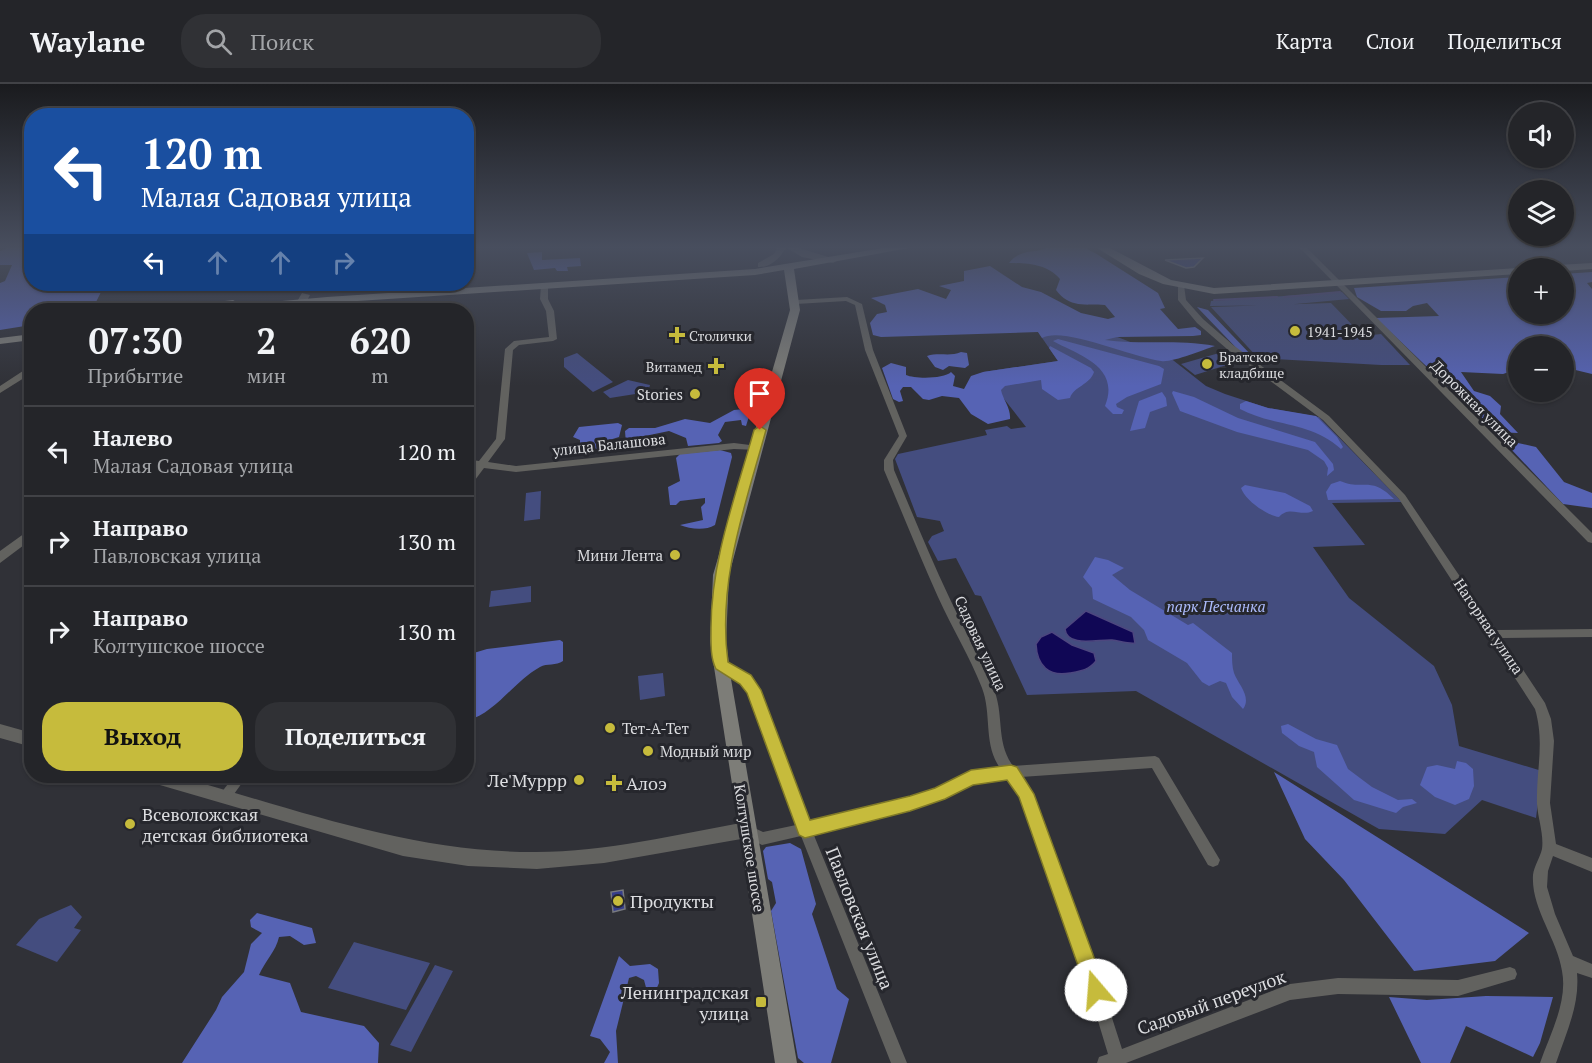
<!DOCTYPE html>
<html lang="ru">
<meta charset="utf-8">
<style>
body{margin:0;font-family:"PT Serif",serif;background:#303135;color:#f1f3f6;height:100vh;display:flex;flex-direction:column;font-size:22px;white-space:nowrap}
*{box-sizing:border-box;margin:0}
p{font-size:20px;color:#a3a5a8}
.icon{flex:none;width:33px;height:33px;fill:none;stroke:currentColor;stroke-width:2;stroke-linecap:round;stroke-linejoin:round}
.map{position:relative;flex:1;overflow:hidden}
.sheet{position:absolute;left:24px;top:219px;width:450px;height:480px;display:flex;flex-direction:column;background:#242529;border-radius:24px;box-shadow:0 2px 4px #0004,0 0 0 2px #414246}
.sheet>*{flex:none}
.banner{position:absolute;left:24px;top:24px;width:450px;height:183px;border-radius:24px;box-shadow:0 2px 4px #0004,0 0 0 2px #414246;background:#1a4fa0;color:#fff;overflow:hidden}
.fabs{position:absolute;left:1508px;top:18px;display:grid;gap:12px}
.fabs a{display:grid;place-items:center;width:66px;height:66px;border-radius:50%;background:#242529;box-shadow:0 2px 4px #0004,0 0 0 2px #414246;font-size:30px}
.pin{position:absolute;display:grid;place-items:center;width:51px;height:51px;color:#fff;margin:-62px -26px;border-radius:50% 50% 50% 0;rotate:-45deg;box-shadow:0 0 6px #0007}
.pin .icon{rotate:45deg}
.me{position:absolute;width:66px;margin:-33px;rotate:342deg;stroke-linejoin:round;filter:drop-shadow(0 0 4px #0008)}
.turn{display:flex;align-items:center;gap:21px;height:126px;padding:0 18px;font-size:27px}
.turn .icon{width:78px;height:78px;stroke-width:2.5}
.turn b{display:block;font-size:42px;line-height:51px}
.lanes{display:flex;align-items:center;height:57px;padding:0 18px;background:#0003;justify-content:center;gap:30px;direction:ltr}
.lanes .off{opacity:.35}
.eta{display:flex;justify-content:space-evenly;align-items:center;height:102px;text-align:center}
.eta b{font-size:36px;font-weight:700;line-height:42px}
.primary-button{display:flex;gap:12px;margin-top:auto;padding:12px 18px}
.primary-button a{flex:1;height:69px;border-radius:24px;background:#c6bb3c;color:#111;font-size:24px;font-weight:700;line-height:69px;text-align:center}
.primary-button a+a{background:#303135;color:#f1f3f6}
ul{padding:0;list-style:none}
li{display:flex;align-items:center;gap:18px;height:90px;padding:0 18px;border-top:2px solid #414246}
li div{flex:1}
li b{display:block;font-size:22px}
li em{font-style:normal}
header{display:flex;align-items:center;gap:36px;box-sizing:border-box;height:84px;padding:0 30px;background:#242529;border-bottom:2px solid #414246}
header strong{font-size:28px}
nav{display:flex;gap:33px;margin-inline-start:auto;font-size:21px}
.search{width:420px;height:54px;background:#303135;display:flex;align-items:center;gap:15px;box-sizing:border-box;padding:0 21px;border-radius:24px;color:#a3a5a8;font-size:22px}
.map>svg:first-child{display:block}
.green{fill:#444d7f}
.forest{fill:#5663b4}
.water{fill:#100755;stroke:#4d477f;stroke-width:1.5}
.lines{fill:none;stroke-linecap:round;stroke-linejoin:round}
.stream{stroke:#4d477f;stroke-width:2}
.building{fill:#353d8b;stroke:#77797f;stroke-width:1.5}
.minor{fill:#62625f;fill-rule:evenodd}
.tertiary{fill:#62625f;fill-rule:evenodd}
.secondary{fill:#7d7d78;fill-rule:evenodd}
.route{fill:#c6bb3c;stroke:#817a27;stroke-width:1.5}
.poi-dot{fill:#c6bb3c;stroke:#26272d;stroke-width:2}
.labels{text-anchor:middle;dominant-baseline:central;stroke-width:6;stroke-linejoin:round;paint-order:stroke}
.far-poi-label{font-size:14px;fill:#dcdde0;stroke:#26272d;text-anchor:start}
.poi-label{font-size:15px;fill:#dcdde0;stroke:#26272d;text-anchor:end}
.street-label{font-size:15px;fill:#dcdde0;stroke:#26272d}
.park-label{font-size:15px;font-style:italic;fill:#adbcfd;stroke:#26272d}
.near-poi-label{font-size:18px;fill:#dcdde0;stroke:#26272d;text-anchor:start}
.near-street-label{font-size:18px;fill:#dcdde0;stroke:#26272d}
</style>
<header>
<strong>Waylane</strong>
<div class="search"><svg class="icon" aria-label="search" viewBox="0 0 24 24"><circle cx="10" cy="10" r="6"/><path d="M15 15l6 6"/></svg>Поиск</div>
<nav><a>Карта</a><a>Слои</a><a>Поделиться</a></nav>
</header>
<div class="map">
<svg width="1592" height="979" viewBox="0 0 1592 979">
<rect width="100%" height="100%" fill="#303137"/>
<!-- green -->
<path class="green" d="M1342 208 1349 215 1285 221 1210 222 1211 217Z
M1331 219 1363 252 1381 250 1410 281H1381L1258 274 1211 223Z
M1089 242 1169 273 1206 302 1225 310 1268 324 1319 333 1402 418 1332 419 1365 461 1313 463 1349 514 1434 582 1452 621 1459 662 1542 687 1536 734 1482 716 1445 750 1379 745 1136 607 1027 611 981 512 975 511 956 474 938 477 928 458 932 452 944 447 940 437 917 433 895 375 898 370 987 351 985 346 1007 342 1011 345 1026 343 983 288 1058 277 1038 248Z
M577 269 613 298 593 308 564 283V274Z
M1219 269 1233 279 1195 291 1181 280Z
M628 296 650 301 648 308 610 314 603 308Z
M541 407 540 435 524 437 526 409Z
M531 502V518L489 523 491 507Z
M663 589 665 612 640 616 638 592Z
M71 821 82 833 74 844 81 846 57 878 16 861 39 835Z
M354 858 430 879 406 926 328 904Z
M435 881 453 887 411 968 390 961Z"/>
<!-- forest -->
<path class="forest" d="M8 164H31L32 200H117L115 202 103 204 96 218 86 226H32L31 241 0 246V199L5 197 12 181H0V167Z
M1046 164H1085L1095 169 1158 209 1165 224 1160 225 1178 245 1195 243 1201 247V251L1193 252 1117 253 1105 256C1141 261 1178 255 1215 262 1202 266 1172 279 1161 277 1133 274 1064 242 1042 254L1038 248 881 253 873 251 870 239 877 230 887 228 885 221 871 214 918 205 946 215 951 206 939 202 964 197V187L990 182 1022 203 1041 208 1081 229 1108 235 1115 233 1105 221C1086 220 1069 224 1056 206L1060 195C1047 180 1028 179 1009 179 1021 164 1033 170 1046 164Z
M542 168V176L580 174 581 182 567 183 568 187H557L555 184 534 186 527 169Z
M1592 188V198L1587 199 1592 205V290L1563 283V262H1518V285L1503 290 1461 288 1474 307 1490 312 1501 322 1500 330 1518 349 1495 348 1376 234 1439 232 1427 219 1413 222 1406 227H1381L1357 213 1354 204 1518 193V230H1563V190Z
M1197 223 1208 226 1253 273 1244 272Z
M1058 255 1159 282 1164 285 1161 300 1127 313 1116 320 1117 323 1124 326 1122 330H1113L1105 322C1121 282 1078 271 1053 257Z
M1050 262 1091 284 1094 288C1090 301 1074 302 1070 314L1058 316 1042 305 1041 296 1005 302 1001 306C1003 316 1011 324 1010 335L988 340 971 330 959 314 942 312 929 316 923 315 911 303H903L900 307 903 317 899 318 893 315 882 284 891 279 906 283V291C915 295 944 295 951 288L955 292 953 302 964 305 971 292 983 288 1058 277 1049 264Z
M961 268 967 269 969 281 965 284 949 282 943 286 935 283 927 272C939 268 950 273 961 268Z
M754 304 757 307 746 342 742 341 741 336 725 338 718 351 722 357 719 359 688 362 686 354 669 347 640 353 636 361 626 360 625 347 629 344H655L685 335 710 339 734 326 744 325 745 316 750 311V306Z
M1173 307 1194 313 1238 334 1315 358 1333 380 1334 386 1327 392 1328 384 1324 377 1308 366 1237 348 1180 327 1172 309Z
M1162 308 1166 314 1167 322 1150 328 1145 344 1130 347 1139 317Z
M1246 317 1268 324 1316 332 1337 353 1343 363 1341 365C1310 337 1274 343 1240 325V320Z
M618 339 622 341 619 353 606 357 610 363 606 366H583L580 363V356L573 353 579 343Z
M1518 359 1536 363 1564 398 1592 409V424L1563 420 1510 364Z
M720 366 731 369 732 373 715 441C705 447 690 445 680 441L703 436 701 423 705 419V414L680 417 676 421H670L668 403 680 397 676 374 680 370Z
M1340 397C1364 407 1370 391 1394 415L1328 416 1326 408 1331 400Z
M1245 401 1285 409 1310 422 1313 427C1301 433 1289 421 1279 433 1266 431 1245 416 1241 404Z
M1095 473 1108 476 1124 484 1112 491 1130 506 1188 541 1193 539 1232 569C1232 575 1232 583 1234 589 1238 600 1252 613 1243 625L1232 613 1226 599 1220 597 1209 602 1202 598 1187 579 1148 556 1144 546 1131 533 1093 515 1092 504 1083 493Z
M560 556 563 558V577C556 582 547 579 540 583 513 598 497 628 467 637V571L487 565Z
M1288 640 1316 655 1337 661 1348 685 1372 703 1398 716 1412 715 1417 719 1403 723 1396 729 1354 716 1317 683 1314 668 1299 662 1282 649 1281 642Z
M1457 677 1466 679 1473 685 1474 702 1469 715 1455 721 1435 713 1420 701 1427 683 1437 681 1455 685Z
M1274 688 1529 849 1495 877 1414 887 1344 796 1305 755Z
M790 759 801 765 816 820 812 830 837 905 849 915 831 979H804L798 974 771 827 776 819 772 798 768 795 763 767 766 763Z
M257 829 312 844 316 859 304 861 290 852 279 853C276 867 265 877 259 891L290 899 301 928 364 942 379 959 378 979H182L216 926 222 913 244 888 251 860 262 849 251 843 250 836Z
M619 872 630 882 650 880 658 885 659 899 655 908 648 911 644 896 636 892 629 894 616 947 618 979H604L610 968 600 955 590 952Z
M1486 912 1553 913 1540 959 1533 973 1466 942 1450 979H1421L1389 913 1427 916Z"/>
<!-- water -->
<path class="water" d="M1086 527 1133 548 1135 559C1128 560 1120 557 1112 556 1099 555 1067 564 1065 545Z
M1052 548 1072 561 1094 569 1096 577C1089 586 1081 587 1070 589 1049 593 1037 582 1036 560L1041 553Z"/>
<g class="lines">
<!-- stream -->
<path class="stream" d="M1284 213 1340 208
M1214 216 1277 213"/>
</g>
<!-- building -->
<path class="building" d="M1203 174 1194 183 1186 184 1165 176Z
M623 806 625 825 613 828 611 808Z"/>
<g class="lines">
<!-- minor -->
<path class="minor" d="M1300 164H1307L1592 449V459L1588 458Z
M541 201 548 203V215L554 227 557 255 553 257 519 261 513 266 505 355 488 378 516 382 734 359 758 362 760 364 758 366 734 365 516 388 484 384 469 404 466 405V394L475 382 466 381V375L479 377 496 355 505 265 514 257 549 253 546 227 540 215Z
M1178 201H1184L1186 216 1203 235 1233 261 1329 332 1405 411 1496 546 1592 545V553L1502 554 1545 619 1551 635 1554 657 1550 719 1556 760 1592 774V788L1553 772 1548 787 1547 803 1555 830 1573 872 1592 880V894L1577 889C1580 921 1566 949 1556 979H1540C1550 950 1568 918 1562 887 1557 854 1531 825 1533 791 1534 782 1540 774 1542 765 1544 750 1538 735 1537 720 1536 686 1545 659 1535 625L1399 415 1323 336 1227 265 1197 239 1178 216Z
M847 213 862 220 873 266 907 352 893 376 894 386C912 428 929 471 949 513 963 543 980 573 993 603 1005 631 995 657 1013 682L1155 672 1159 674 1220 776 1218 781 1213 783 1208 781 1152 684 1021 693 1032 710 1064 801 1096 884 1122 965 1290 900 1338 894 1458 896 1510 883 1515 885 1517 890 1515 895 1458 912 1338 910 1290 916 1126 979H1097L1099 973 1108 970 1082 884 1050 801 1021 713 1007 694 973 699 944 714 910 726 813 749 907 979H891L801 752 762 761 743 751 741 747 743 743 748 741 763 748 796 741 749 608 741 598 717 584 715 581 717 578 721 576 725 578 749 592 758 603 809 738 910 714 936 705 971 688 1000 684C983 660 992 630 982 604 970 573 952 544 938 513 919 471 902 428 884 386V376L899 352 865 266 855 221 846 217 796 220 792 218 796 216Z
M29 283H32V289L0 309V302Z
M234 692H247L229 717 224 719 219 717 218 713Z"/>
<!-- tertiary -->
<path class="tertiary" d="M777 164H786C780 174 770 184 758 183V179L774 170Z
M787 164H799L838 176 833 179 802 173Z
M302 209 310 211 302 226H292Z
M32 444V455L0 479V467Z
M0 640 32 649V663L0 654Z
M145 692H177C295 725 412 769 536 768 606 768 678 750 747 738L753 740 756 746 753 752 747 754 604 779 537 785 468 782 403 772 153 699 147 697Z"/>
<!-- secondary -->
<path class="secondary" d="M883 164H909L794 185 800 226 729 491 726 557 731 595 797 979H775L710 557 713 491 790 226 784 186 755 191 327 219 251 226H217L218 224 172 226 177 223 233 216 238 219 236 221 327 213 755 185Z
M1097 164H1110L1171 196 1214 204 1518 184H1520H1518V190L1214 210 1163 200 1139 190Z
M1592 179V185L1563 187V184H1553L1558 181Z
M32 250V256L0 260V254Z"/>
</g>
<!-- sky -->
<linearGradient id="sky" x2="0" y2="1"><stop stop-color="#1a1b1e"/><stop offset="0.54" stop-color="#484e5e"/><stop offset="1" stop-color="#484e5e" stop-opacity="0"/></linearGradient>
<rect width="1592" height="302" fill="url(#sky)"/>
<!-- route -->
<path class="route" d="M760 342 766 346C745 422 717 498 728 578L751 591 761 606 810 736 910 712 935 704 971 686 1011 681 1017 683 1034 710 1106 906 1103 913 1096 916 1089 913 1019 713 1007 696 973 701 945 715 910 727 805 754 799 751 747 609 740 600 716 585C710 574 711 557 711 544 711 476 736 411 754 346Z"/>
<!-- markers -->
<g class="poi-dot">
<circle cx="1295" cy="247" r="6"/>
<path d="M674 242h6v6h6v6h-6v6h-6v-6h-6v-6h6z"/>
<circle cx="1207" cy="280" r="6"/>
<path d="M713 273h6v6h6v6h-6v6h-6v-6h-6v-6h6z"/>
<circle cx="695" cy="310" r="6"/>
<circle cx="675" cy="471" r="6"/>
<circle cx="610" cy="644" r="6"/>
<circle cx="648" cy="667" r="6"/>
<circle cx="579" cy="696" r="6"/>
<path d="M611 690h6v6h6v6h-6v6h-6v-6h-6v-6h6z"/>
<circle cx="130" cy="740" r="6"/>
<circle cx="618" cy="817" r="6"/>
<rect x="755" y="912" width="12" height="12" rx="3"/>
</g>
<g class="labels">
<!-- far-poi labels -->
<g class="far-poi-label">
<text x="1307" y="247">1941-1945</text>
<text x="689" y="251">Столички</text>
<text x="1219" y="272">Братское<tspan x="1219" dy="16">кладбище</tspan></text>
<text x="702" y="282" text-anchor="end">Витамед</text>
</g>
<!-- poi labels -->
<g class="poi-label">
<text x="683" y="310">Stories</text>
<text x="663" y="471">Мини Лента</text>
<text x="622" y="644" text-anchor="start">Тет-А-Тет</text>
<text x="660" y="667" text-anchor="start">Модный мир</text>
</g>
<!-- street labels -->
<g class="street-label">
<text transform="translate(1475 319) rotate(45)">Дорожная улица</text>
<text transform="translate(609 360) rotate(-6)">улица Балашова</text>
<text transform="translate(1489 542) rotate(56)">Нагорная улица</text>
<text transform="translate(981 559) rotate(65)">Садовая улица</text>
<text transform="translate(750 764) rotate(81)">Колтушское шоссе</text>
</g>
<!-- park labels -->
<g class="park-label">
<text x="1216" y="522">парк Песчанка</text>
</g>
<!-- near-poi labels -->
<g class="near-poi-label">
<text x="567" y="696" text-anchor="end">Ле'Муррр</text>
<text x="626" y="699">Алоэ</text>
<text x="142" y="730">Всеволожская<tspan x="142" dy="21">детская библиотека</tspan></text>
<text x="630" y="817">Продукты</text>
<text x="749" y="908" text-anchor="end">Ленинградская<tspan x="749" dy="21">улица</tspan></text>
</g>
<!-- near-street labels -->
<g class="near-street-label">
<text transform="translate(860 834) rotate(68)">Павловская улица</text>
<text transform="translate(1211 918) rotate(-20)">Садовый переулок</text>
</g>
</g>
</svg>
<div class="fabs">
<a><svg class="icon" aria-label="sound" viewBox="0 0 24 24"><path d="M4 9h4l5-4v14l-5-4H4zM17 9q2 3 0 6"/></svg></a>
<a><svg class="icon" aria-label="layers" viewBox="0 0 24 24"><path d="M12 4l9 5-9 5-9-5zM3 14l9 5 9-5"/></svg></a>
<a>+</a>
<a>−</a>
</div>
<div class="pin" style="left:760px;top:346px;background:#d93025"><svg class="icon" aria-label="arrive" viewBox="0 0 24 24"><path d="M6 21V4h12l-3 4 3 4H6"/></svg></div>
<svg class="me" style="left:1096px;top:906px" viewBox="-20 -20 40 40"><circle r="19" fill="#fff"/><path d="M0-13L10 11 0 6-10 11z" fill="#c6bb3c"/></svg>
<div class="banner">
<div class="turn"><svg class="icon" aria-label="left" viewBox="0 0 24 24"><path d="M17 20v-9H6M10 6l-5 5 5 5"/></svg><div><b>120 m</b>Малая Садовая улица</div></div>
<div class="lanes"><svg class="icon" aria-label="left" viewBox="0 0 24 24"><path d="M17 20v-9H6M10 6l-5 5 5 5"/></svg><svg class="icon off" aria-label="ahead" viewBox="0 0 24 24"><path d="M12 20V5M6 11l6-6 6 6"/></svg><svg class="icon off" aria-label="ahead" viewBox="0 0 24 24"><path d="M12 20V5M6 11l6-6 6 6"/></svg><svg class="icon off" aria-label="right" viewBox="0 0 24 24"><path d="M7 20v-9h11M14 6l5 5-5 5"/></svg></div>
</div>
<section class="sheet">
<div class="eta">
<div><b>07:30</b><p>Прибытие</p></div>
<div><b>2</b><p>мин</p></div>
<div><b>620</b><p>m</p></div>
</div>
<ul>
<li><svg class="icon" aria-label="left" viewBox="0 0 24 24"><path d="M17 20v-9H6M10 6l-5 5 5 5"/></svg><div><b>Налево</b><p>Малая Садовая улица</p></div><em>120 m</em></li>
<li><svg class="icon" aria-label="right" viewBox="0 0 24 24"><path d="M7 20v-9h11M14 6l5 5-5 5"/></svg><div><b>Направо</b><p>Павловская улица</p></div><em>130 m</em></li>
<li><svg class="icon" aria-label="right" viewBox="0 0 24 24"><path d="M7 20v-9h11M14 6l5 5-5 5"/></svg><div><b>Направо</b><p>Колтушское шоссе</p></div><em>130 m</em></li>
</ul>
<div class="primary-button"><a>Выход</a><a>Поделиться</a></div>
</section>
</div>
